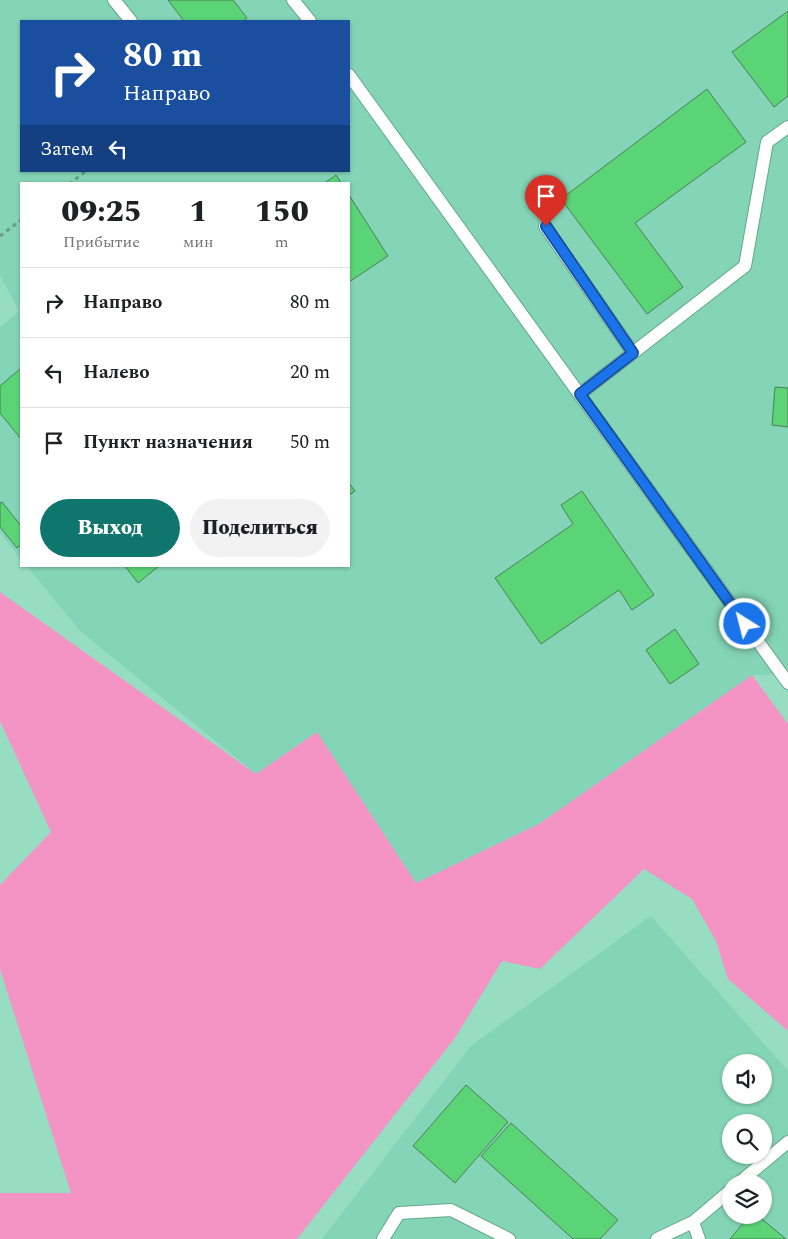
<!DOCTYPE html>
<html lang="ru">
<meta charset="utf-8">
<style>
body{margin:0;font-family:Spectral,serif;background:#f2f2f2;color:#202124;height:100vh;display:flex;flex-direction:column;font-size:19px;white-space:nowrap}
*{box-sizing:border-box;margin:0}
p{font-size:16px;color:#757577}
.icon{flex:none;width:28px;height:28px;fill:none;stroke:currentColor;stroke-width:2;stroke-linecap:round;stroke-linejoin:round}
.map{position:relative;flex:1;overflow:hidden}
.side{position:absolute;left:20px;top:182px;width:330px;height:385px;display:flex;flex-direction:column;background:#fff;border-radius:0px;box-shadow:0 1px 4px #0004}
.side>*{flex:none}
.top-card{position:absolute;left:20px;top:20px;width:330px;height:152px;border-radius:0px;box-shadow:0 1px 4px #0004;background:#1a4fa0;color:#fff;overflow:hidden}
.tools{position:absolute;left:722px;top:1054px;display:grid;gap:10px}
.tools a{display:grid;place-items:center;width:50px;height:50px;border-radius:50%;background:#fff;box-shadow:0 1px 4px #0004;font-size:25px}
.pin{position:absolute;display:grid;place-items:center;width:42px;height:42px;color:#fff;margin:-51px -21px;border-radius:50% 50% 50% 0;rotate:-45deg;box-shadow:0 0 5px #0007}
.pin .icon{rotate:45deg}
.me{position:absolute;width:55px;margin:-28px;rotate:324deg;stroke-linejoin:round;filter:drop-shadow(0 0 4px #0008)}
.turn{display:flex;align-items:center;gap:18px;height:105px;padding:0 20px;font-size:22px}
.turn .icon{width:65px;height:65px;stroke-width:2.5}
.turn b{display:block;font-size:35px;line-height:42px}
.then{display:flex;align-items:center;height:48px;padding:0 20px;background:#0003;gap:10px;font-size:19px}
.eta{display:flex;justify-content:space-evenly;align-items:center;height:85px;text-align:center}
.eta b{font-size:30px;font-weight:800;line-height:35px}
.action{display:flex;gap:10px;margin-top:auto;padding:10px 20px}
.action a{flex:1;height:58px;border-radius:30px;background:#0f766e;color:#fff;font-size:20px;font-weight:800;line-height:58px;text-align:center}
.action a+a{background:#f2f2f2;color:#202124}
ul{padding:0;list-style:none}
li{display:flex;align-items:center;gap:15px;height:70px;padding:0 20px;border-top:1px solid #e0e0e0}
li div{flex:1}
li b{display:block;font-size:19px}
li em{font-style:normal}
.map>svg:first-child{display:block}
.built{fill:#84d4b7;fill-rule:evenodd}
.green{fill:#f494c5}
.building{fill:#5bd478;stroke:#4e7e56}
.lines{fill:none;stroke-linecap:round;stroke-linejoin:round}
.lane-casing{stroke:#61a78e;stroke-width:14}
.path{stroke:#659e89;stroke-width:3;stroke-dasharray:4 4;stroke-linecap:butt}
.lane{stroke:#fff;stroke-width:12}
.route-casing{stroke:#114b97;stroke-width:12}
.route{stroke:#1a73e8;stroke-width:9}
</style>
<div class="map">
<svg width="788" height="1239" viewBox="0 0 788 1239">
<rect width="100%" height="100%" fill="#97ddc2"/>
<!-- built -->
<path class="built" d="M0 0H788V674L752 675 539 824 416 883 317 732 256 774 80 631 27 566H349V184H21V559L0 533V327L19 311 0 275ZM21 21H349V171H21Z
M651 916 788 1071V1239H322L471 1046ZM731 1062H764V1095H731ZM731 1122H764V1155H731ZM731 1182H764V1215H731Z"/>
<!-- green -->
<path class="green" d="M0 592 256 774 317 732 416 883 539 824 752 675 788 724V1031L728 979 716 941 692 899 644 869 540 969 502 961 455 1038 297 1239H0V1193H71L0 969V885L51 832 0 721Z"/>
<!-- building -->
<path class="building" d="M168 0H233L247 18 243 21H184Z
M788 11V96L774 107 732 52Z
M707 89 746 142 635 223 683 287 647 314 561 199Z
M336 175 342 184H323Z
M349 195 388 256 349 282Z
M21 368V439L0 413V386Z
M775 387 788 388V427L772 425Z
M349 483 355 491 349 495Z
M582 491 654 595 632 610 619 590 541 644 495 578 573 524 561 505Z
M2 502 21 526V545L17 548 0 527V503Z
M125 566H159L138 583Z
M675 629 699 664 670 684 646 650Z
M466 1085 508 1122 455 1183 413 1146Z
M511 1123 618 1220 600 1239H573L481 1156Z
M750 1215H757L786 1239H730Z"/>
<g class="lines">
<defs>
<path id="lane" d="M114 0 131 21
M293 0 310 21
M349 75 788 683
M545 226 633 353
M580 394 745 266 767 142 788 127
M740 1182 788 1142
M383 1239 399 1213 451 1210 509 1239
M657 1239 693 1222
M699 1239 693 1222 731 1190"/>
</defs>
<!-- lane casing -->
<use href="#lane" class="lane-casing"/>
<!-- path -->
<path class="path" d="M69 184 86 171
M0 236 21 220"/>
<!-- lane -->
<use href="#lane" class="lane"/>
</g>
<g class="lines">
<defs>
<path id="route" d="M546 226 633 353 580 394 745 624"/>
</defs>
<!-- route casing -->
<use href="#route" class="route-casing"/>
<!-- route -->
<use href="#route" class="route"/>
</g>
</svg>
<div class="tools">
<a><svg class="icon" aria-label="sound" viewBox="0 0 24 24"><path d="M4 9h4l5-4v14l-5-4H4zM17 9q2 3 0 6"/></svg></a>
<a><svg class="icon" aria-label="search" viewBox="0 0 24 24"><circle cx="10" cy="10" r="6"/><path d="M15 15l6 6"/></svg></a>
<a><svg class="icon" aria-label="layers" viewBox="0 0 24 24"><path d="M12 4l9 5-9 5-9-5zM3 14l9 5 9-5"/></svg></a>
</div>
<div class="pin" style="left:546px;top:226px;background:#d93025"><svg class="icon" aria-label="arrive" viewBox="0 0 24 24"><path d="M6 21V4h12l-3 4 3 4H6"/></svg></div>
<svg class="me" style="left:745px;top:624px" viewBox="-20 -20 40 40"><circle r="17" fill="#1a73e8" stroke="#fff" stroke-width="3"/><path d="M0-11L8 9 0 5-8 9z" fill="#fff"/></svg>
<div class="top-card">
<div class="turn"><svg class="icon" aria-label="right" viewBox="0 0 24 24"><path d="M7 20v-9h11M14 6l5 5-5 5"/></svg><div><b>80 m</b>Направо</div></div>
<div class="then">Затем<svg class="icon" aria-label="left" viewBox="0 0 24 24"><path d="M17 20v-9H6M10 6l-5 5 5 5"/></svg></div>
</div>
<section class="side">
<div class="eta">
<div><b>09:25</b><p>Прибытие</p></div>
<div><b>1</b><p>мин</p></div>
<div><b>150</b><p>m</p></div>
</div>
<ul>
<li><svg class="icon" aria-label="right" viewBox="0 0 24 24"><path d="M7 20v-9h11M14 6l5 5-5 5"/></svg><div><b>Направо</b></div><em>80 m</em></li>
<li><svg class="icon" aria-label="left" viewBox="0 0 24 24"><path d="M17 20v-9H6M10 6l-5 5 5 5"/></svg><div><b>Налево</b></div><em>20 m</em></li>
<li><svg class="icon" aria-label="arrive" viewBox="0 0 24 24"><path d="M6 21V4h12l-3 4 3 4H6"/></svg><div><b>Пункт назначения</b></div><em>50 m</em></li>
</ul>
<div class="action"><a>Выход</a><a>Поделиться</a></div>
</section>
</div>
